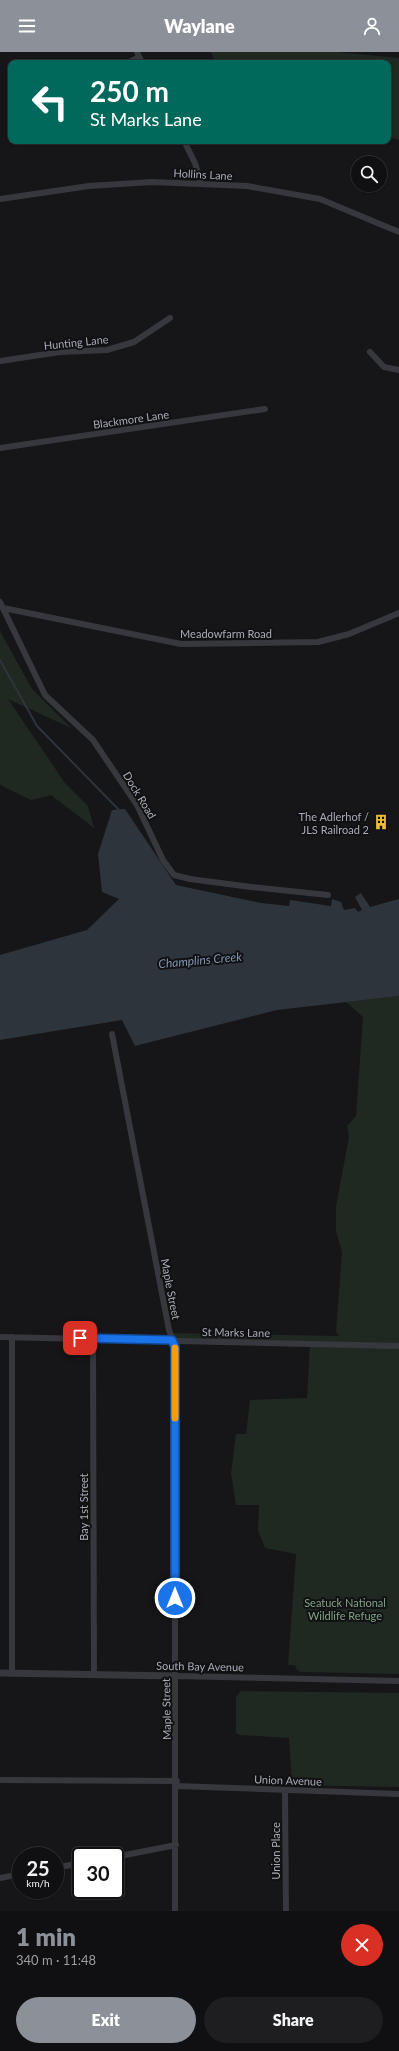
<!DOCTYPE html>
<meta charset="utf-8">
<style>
body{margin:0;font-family:Lato,sans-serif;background:#1e1e20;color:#f1f3f6;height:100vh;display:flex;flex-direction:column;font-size:15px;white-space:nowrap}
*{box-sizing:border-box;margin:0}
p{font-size:13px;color:#9c9d9f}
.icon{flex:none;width:22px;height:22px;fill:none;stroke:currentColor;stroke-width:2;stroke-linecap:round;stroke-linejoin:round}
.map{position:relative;height:1859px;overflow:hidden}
.side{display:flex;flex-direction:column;background:#101012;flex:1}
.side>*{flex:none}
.guide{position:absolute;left:8px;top:8px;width:383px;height:84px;border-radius:8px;box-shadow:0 1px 3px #0004,0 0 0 1px #303032;background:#00695c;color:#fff;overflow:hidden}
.controls{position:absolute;left:351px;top:104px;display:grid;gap:8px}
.controls a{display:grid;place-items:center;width:36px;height:36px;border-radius:50%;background:#101012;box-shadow:0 1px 3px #0004,0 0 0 1px #303032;font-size:20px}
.speed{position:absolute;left:12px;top:1795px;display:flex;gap:8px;font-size:20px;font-weight:700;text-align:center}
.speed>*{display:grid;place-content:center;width:52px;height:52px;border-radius:50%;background:#101012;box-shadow:0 1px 3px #0004,0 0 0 1px #303032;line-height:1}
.speed small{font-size:10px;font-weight:400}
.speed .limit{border:2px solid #111;border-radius:6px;background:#fff;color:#111}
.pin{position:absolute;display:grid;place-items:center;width:34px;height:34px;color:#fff;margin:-17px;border-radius:8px;box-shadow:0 2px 6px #0006}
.me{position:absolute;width:44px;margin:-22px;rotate:0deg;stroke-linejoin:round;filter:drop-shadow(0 0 3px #0008)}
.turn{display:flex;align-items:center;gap:14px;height:84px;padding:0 16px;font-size:18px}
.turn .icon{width:52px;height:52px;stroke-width:2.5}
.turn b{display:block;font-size:28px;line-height:34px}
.round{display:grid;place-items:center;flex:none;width:42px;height:42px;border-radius:21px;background:#1e1e20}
.headline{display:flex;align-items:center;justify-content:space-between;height:68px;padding:0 16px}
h1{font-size:24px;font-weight:800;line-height:30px;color:#8c9099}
.primary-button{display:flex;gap:8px;margin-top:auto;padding:8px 16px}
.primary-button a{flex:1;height:46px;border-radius:24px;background:#8c9099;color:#fff;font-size:16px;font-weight:800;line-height:46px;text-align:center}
.primary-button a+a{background:#1e1e20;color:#f1f3f6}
header{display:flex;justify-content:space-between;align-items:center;height:52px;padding:0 16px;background:#8c9099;color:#fff;font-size:18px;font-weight:800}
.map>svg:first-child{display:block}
.green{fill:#202822}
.water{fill:#2d343c}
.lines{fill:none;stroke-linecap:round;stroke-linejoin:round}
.stream{stroke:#2d343c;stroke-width:2}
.minor{stroke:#37383d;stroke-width:6}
.tertiary{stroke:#37383d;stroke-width:7}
.route-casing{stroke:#114b97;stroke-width:10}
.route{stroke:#1a73e8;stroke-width:7}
.slow{stroke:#f59e0b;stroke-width:7}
.labels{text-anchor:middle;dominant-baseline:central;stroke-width:4;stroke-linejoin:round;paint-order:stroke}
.street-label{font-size:11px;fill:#a9acb8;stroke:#111113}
.poi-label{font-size:11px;fill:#a9acb8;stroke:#111113;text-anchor:end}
.park-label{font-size:11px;fill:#80a284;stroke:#111113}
.water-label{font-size:12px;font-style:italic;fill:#8198b2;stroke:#111113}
</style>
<header><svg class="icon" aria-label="menu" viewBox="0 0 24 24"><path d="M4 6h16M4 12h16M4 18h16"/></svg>Waylane<svg class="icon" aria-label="person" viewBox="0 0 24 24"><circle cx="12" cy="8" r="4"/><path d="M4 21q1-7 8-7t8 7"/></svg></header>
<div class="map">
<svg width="399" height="1859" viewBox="0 0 399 1859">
<rect width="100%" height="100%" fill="#161618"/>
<!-- green -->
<path class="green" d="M211 0H336L399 6V88L393 86 388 87V11H216Z
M0 579 32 637 71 676 8 647 65 731 88 754 94 776 51 743 31 748 0 733Z
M399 944V1622L301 1620 297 1618 295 1613H288L296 1502 265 1496 258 1479 259 1453H236L231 1421 236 1382H246L250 1348 307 1346 310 1292 176 1289 170 1281 339 1284 336 1280 342 1200 336 1179V1154L349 1085 347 1074 356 1064 363 965 346 950Z
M241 1639 399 1641V1735L292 1733 289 1686 240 1683 236 1681V1645Z"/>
<!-- water -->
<path class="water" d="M125 757 176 833 261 851 289 854 290 848 331 854 332 847 341 850 344 858 355 856 358 860 362 858 355 845 361 841 370 855 399 847V944L277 958 135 994 122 968 0 988V903L87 878 119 847 102 840 98 802 112 758Z"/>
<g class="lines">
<!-- stream -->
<path class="stream" d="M0 608 37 674 120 759"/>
<!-- minor -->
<path class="minor" d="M137 0 142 11
M128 11 139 5
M184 89 195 111 201 131
M0 147 89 134 152 130 247 134 320 147 399 180
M370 300 384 315 399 318
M0 309 60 300 107 298 134 290 170 266
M0 396 265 357
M0 550 45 643 93 688 137 753 163 808 174 823 190 827 251 835 328 843
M3 556 181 592 318 590 349 582 399 561
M112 982 169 1278 175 1295V1859
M0 1285 399 1294
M12 1285V1621
M93 1287 94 1622
M176 1624 399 1629
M0 1728 177 1729
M176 1734 399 1742
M285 1739 286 1859
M115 1805 176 1793
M55 1816 81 1811
M0 1826 21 1822"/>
<!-- tertiary -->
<path class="tertiary" d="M0 1621 176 1624"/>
</g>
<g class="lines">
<defs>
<path id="route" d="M80 1286 172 1288 175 1295V1546"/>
</defs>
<!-- route casing -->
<use href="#route" class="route-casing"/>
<!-- route -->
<use href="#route" class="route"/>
<!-- slow -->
<path class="slow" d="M175 1296V1366"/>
</g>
<!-- icons -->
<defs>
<symbol id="building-bare" viewBox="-9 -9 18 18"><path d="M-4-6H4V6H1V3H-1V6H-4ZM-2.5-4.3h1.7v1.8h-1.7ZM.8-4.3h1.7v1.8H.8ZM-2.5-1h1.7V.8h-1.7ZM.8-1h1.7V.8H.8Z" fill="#edba39" stroke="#111113" stroke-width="2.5" paint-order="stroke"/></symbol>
</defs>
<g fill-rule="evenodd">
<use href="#building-bare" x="370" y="759" width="22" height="22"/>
</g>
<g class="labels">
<!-- street labels -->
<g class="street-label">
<text transform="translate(203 122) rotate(3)">Hollins Lane</text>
<text transform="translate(76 290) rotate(-6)">Hunting Lane</text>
<text transform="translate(131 367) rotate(-8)">Blackmore Lane</text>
<text x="226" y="581">Meadowfarm Road</text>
<text transform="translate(140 743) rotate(59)">Dock Road</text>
<text transform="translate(171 1237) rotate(79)">Maple Street</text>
<text transform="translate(236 1280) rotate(1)">St Marks Lane</text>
<text transform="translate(83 1455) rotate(-90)">Bay 1st Street</text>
<text transform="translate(200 1614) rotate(1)">South Bay Avenue</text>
<text transform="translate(166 1657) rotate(-91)">Maple Street</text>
<text transform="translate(288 1728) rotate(2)">Union Avenue</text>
<text transform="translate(275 1799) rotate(-90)">Union Place</text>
</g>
<!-- poi labels -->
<g class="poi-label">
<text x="369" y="764">The Adlerhof /<tspan x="369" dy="13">JLS Railroad 2</tspan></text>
</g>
<!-- park labels -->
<g class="park-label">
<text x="345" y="1550">Seatuck National<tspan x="345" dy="13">Wildlife Refuge</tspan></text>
</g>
<!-- water labels -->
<g class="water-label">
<text transform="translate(200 908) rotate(-5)">Champlins Creek</text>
</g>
</g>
</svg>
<div class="controls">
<a><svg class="icon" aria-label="search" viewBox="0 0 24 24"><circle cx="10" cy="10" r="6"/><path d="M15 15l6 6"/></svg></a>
</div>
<div class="speed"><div>25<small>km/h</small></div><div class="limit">30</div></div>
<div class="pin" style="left:80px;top:1286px;background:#d93025"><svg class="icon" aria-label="arrive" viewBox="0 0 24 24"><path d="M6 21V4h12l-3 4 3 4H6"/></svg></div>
<svg class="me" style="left:175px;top:1546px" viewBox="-20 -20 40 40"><circle r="17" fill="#1a73e8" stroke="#fff" stroke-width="3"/><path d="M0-11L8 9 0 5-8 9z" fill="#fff"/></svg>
<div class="guide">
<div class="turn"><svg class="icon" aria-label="left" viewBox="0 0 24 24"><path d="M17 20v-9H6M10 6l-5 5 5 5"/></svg><div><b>250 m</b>St Marks Lane</div></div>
</div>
</div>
<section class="side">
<div class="headline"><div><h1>1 min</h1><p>340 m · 11:48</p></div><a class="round" style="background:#d93025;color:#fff"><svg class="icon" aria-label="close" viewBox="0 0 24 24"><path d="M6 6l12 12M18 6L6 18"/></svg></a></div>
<div class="primary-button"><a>Exit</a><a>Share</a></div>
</section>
